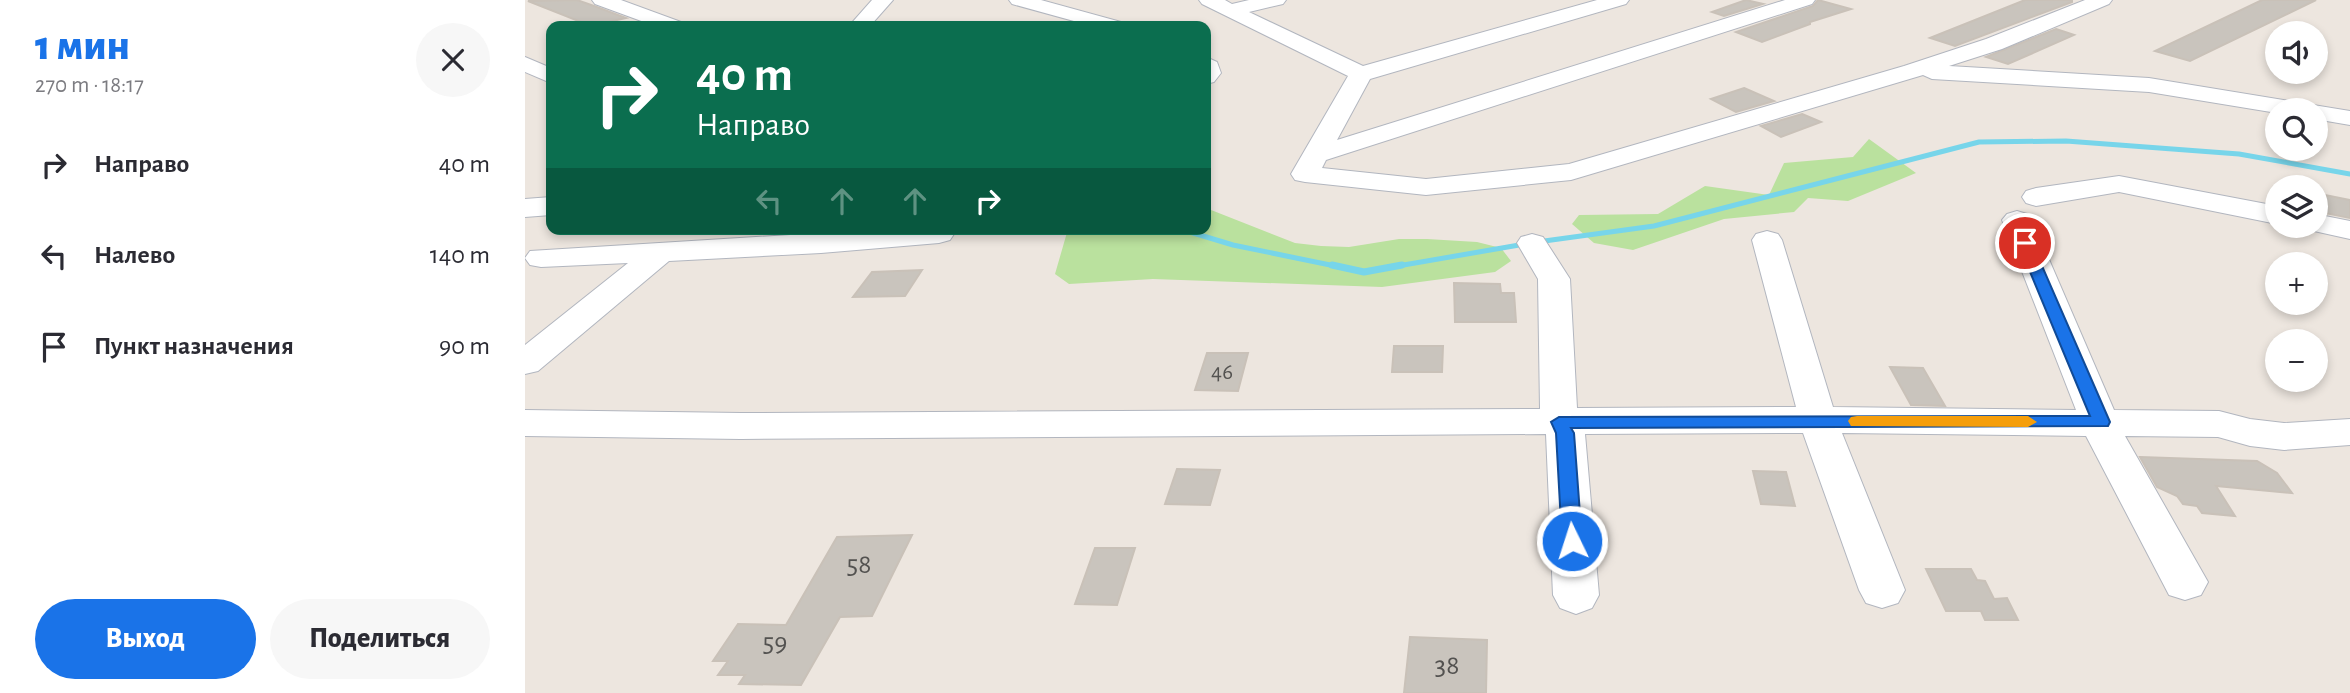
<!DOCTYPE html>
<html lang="ru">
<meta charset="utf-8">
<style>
body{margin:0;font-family:"Alegreya Sans",sans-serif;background:#f7f7f7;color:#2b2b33;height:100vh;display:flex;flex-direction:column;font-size:26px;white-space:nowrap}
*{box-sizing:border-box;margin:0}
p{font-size:23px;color:#7c7c81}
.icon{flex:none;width:38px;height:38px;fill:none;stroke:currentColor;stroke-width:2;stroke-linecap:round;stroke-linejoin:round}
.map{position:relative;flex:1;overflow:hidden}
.sheet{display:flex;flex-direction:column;background:#fff;width:525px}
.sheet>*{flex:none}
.hud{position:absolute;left:21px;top:21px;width:665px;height:214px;border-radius:14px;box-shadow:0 4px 10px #0003;background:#0b6e4f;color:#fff;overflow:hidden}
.buttons{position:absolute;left:1740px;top:21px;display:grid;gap:14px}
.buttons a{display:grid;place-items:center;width:63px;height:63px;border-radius:50%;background:#fff;box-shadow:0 4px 10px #0003;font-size:35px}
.pin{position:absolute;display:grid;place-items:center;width:60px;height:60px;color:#fff;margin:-30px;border:4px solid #fff;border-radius:50%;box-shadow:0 2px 7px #0007}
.me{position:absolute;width:77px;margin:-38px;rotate:356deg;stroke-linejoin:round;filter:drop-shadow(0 0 5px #0008)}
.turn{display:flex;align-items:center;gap:24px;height:147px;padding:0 35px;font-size:32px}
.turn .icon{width:91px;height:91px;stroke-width:2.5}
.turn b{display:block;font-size:49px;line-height:60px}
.lanes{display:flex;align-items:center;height:66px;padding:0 35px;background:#0003;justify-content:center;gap:35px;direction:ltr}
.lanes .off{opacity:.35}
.round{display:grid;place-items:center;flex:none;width:74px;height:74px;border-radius:37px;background:#f7f7f7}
.headline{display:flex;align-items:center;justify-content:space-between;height:119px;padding:0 35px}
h1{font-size:42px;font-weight:800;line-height:52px;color:#1a73e8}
.primary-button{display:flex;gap:14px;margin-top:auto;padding:14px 35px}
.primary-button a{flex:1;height:80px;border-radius:42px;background:#1a73e8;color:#fff;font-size:28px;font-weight:800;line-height:80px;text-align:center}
.primary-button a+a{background:#f7f7f7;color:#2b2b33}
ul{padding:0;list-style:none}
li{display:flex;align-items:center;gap:21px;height:91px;padding:0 35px}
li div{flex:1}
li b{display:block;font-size:26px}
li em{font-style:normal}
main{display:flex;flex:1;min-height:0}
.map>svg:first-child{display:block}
.green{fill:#bae19e}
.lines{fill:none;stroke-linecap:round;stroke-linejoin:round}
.stream-far1{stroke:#77d5ea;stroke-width:5}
.stream{stroke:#77d5ea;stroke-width:7}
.building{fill:#c9c4bd;stroke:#c9c1b8;stroke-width:2}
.minor-casing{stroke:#b2b6bf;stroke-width:2}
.minor{fill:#fff;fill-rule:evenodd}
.route{fill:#1a73e8;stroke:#114b97;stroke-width:2}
.slow{fill:#f59e0b}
.labels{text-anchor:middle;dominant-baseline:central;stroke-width:7;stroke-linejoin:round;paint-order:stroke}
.number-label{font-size:23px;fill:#535250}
.near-number-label{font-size:28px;fill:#535250}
</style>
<main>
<section class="sheet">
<div class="headline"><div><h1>1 мин</h1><p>270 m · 18:17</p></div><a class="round"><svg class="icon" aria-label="close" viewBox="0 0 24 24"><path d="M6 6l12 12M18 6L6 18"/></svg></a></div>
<ul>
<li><svg class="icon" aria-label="right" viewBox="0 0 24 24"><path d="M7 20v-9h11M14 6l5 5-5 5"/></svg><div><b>Направо</b></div><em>40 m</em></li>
<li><svg class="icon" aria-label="left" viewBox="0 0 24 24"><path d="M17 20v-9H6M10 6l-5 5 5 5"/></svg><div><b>Налево</b></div><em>140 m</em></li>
<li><svg class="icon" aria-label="arrive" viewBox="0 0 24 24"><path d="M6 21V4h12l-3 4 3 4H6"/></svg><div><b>Пункт назначения</b></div><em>90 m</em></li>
</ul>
<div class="primary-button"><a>Выход</a><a>Поделиться</a></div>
</section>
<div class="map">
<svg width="1825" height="693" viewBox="0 0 1825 693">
<rect width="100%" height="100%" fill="#ede6df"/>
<!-- green -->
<path class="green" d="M1344 139 1391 173 1323 201 1283 198 1269 212 1199 219 1108 250 1069 243 1047 224 1054 215 1133 214 1180 186 1244 195 1259 163 1328 157Z
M681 208 770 243 796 246 824 247 874 239H902L952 242 976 248 986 261 970 272 857 287 628 279 544 284 530 274 543 229H681Z"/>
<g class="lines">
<!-- stream-far1 -->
<path class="stream-far1" d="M655 229 708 245 815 267
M1012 242 1129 226 1454 142 1541 141 1714 154 1825 174
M867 267 1000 244"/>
<!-- stream -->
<path class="stream" d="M807 265 839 272 877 265"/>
</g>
<!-- building -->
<path class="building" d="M52 0 69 6 101 18 66 26 3 1Z
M1221 0 1238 4 1199 16 1187 12Z
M1293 0 1326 9 1285 22V24L1237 42 1211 32 1288 6Z
M1500 0H1547V2L1430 46 1405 38Z
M1737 0H1791L1665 61 1630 51Z
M1531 29 1549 35 1483 64 1461 57Z
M1219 88 1249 101 1211 112 1186 99Z
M1277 114 1296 122 1256 137 1236 126Z
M1790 193 1825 200V218L1790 211Z
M397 270 380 296 328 297 347 272Z
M929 283 975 284 976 293H989L991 322H930Z
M869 346H918L917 372H867Z
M682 353H723L713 391 670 390Z
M1365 367 1398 368 1420 406 1386 405Z
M1615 457 1732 461 1752 473 1767 493 1691 486 1710 516 1677 513 1672 506 1658 504 1652 496 1632 487Z
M652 469 695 470 685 505 640 504Z
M1228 471 1261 472 1270 506 1236 504Z
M387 535 347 616 315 617 276 685 214 684 220 675H193L203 661H188L213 624 261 625 312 537Z
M570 548H610L592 605 550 604Z
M1401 569H1446L1452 580 1460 581 1469 599 1482 598 1493 620H1460L1456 611H1421Z
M885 637 962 640 961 693H879Z"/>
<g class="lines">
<defs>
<path id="minor" d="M67 0H96L156 22 159 26H130L70 4Z
M347 0H368L345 26H324Z
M484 0H516L596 22 599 26H567L487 4Z
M674 0H700L707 4 724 0H761L758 4 724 12 838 66 1072 0H1104L1101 4 845 79 812 140 1260 0H1290L1287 4 801 160 797 168 901 179 1044 164 1379 66 1461 39 1560 0H1587L1584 4 1477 49 1424 66 1624 78 1825 111V125L1790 119V110H1752V113L1624 92 1407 79 1398 75 1046 180 901 195 780 182 770 180 766 174 823 76 677 4Z
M0 57 26 68V83L0 72Z
M681 57 692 62 696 73 689 82 681 84Z
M1594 176 1752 206V224L1594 192 1511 206 1501 203 1497 197 1501 191 1511 188Z
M26 197V215L0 217V199Z
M1492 211 1502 214 1507 220 1589 410 1694 411 1725 419 1759 423 1825 419V445L1759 450 1725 446 1693 437 1600 436 1683 582 1676 595 1660 600 1644 595 1561 436 1317 433 1380 590 1373 603 1357 608 1341 603 1334 590 1278 433 1060 434 1074 595 1067 608 1051 614 1035 608 1028 595 1021 434 216 439 0 436V410L216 413 1015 409 1013 279 992 243 996 237 1007 234 1018 237 1045 279 1052 408 1271 407 1227 240 1231 234 1242 231 1253 234 1257 240 1308 407 1551 410 1477 220 1482 214Z
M1790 214 1825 221V239L1780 229 1777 226H1790Z
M363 229H426L429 234 425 240 414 243 296 253 144 261 13 371 0 374V345L103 263 16 267 5 265 0 258 5 251Z"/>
</defs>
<!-- minor casing -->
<use href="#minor" class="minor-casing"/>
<!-- minor -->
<use href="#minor" class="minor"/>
</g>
<!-- route -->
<path class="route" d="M1500 239 1507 243 1585 422 1583 426 1046 428 1049 433 1057 541 1054 546 1047 549 1040 546 1037 541 1031 433 1026 422 1034 417 1565 416 1493 243Z"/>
<!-- slow -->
<path class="slow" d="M1332 416H1503L1512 422 1503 427 1326 426 1323 421 1326 417Z"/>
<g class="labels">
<!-- number labels -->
<g class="number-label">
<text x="697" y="372">46</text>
</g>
<!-- near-number labels -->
<g class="near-number-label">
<text x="334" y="565">58</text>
<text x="250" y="643">59</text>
<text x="922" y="666">38</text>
</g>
</g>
</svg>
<div class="buttons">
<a><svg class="icon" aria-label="sound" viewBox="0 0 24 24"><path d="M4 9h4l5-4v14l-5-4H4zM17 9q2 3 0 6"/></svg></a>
<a><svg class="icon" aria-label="search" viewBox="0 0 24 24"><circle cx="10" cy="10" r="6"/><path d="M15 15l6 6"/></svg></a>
<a><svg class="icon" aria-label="layers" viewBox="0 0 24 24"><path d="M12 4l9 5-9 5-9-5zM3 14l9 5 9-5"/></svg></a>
<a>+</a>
<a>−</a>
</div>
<div class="pin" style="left:1500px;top:243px;background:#d93025"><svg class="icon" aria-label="arrive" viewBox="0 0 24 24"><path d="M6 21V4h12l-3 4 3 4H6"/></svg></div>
<svg class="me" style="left:1047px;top:541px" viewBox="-20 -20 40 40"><circle r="17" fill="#1a73e8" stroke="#fff" stroke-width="3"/><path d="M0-11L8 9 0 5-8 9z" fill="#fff"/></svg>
<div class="hud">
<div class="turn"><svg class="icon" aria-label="right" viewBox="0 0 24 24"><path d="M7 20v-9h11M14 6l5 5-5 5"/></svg><div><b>40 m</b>Направо</div></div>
<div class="lanes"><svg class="icon off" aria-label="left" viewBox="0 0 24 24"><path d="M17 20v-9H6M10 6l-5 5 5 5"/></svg><svg class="icon off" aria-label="ahead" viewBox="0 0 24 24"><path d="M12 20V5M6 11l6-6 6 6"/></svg><svg class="icon off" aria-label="ahead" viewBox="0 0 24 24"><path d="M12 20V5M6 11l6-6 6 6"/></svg><svg class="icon" aria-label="right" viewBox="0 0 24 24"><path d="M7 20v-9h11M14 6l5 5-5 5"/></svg></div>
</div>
</div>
</main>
